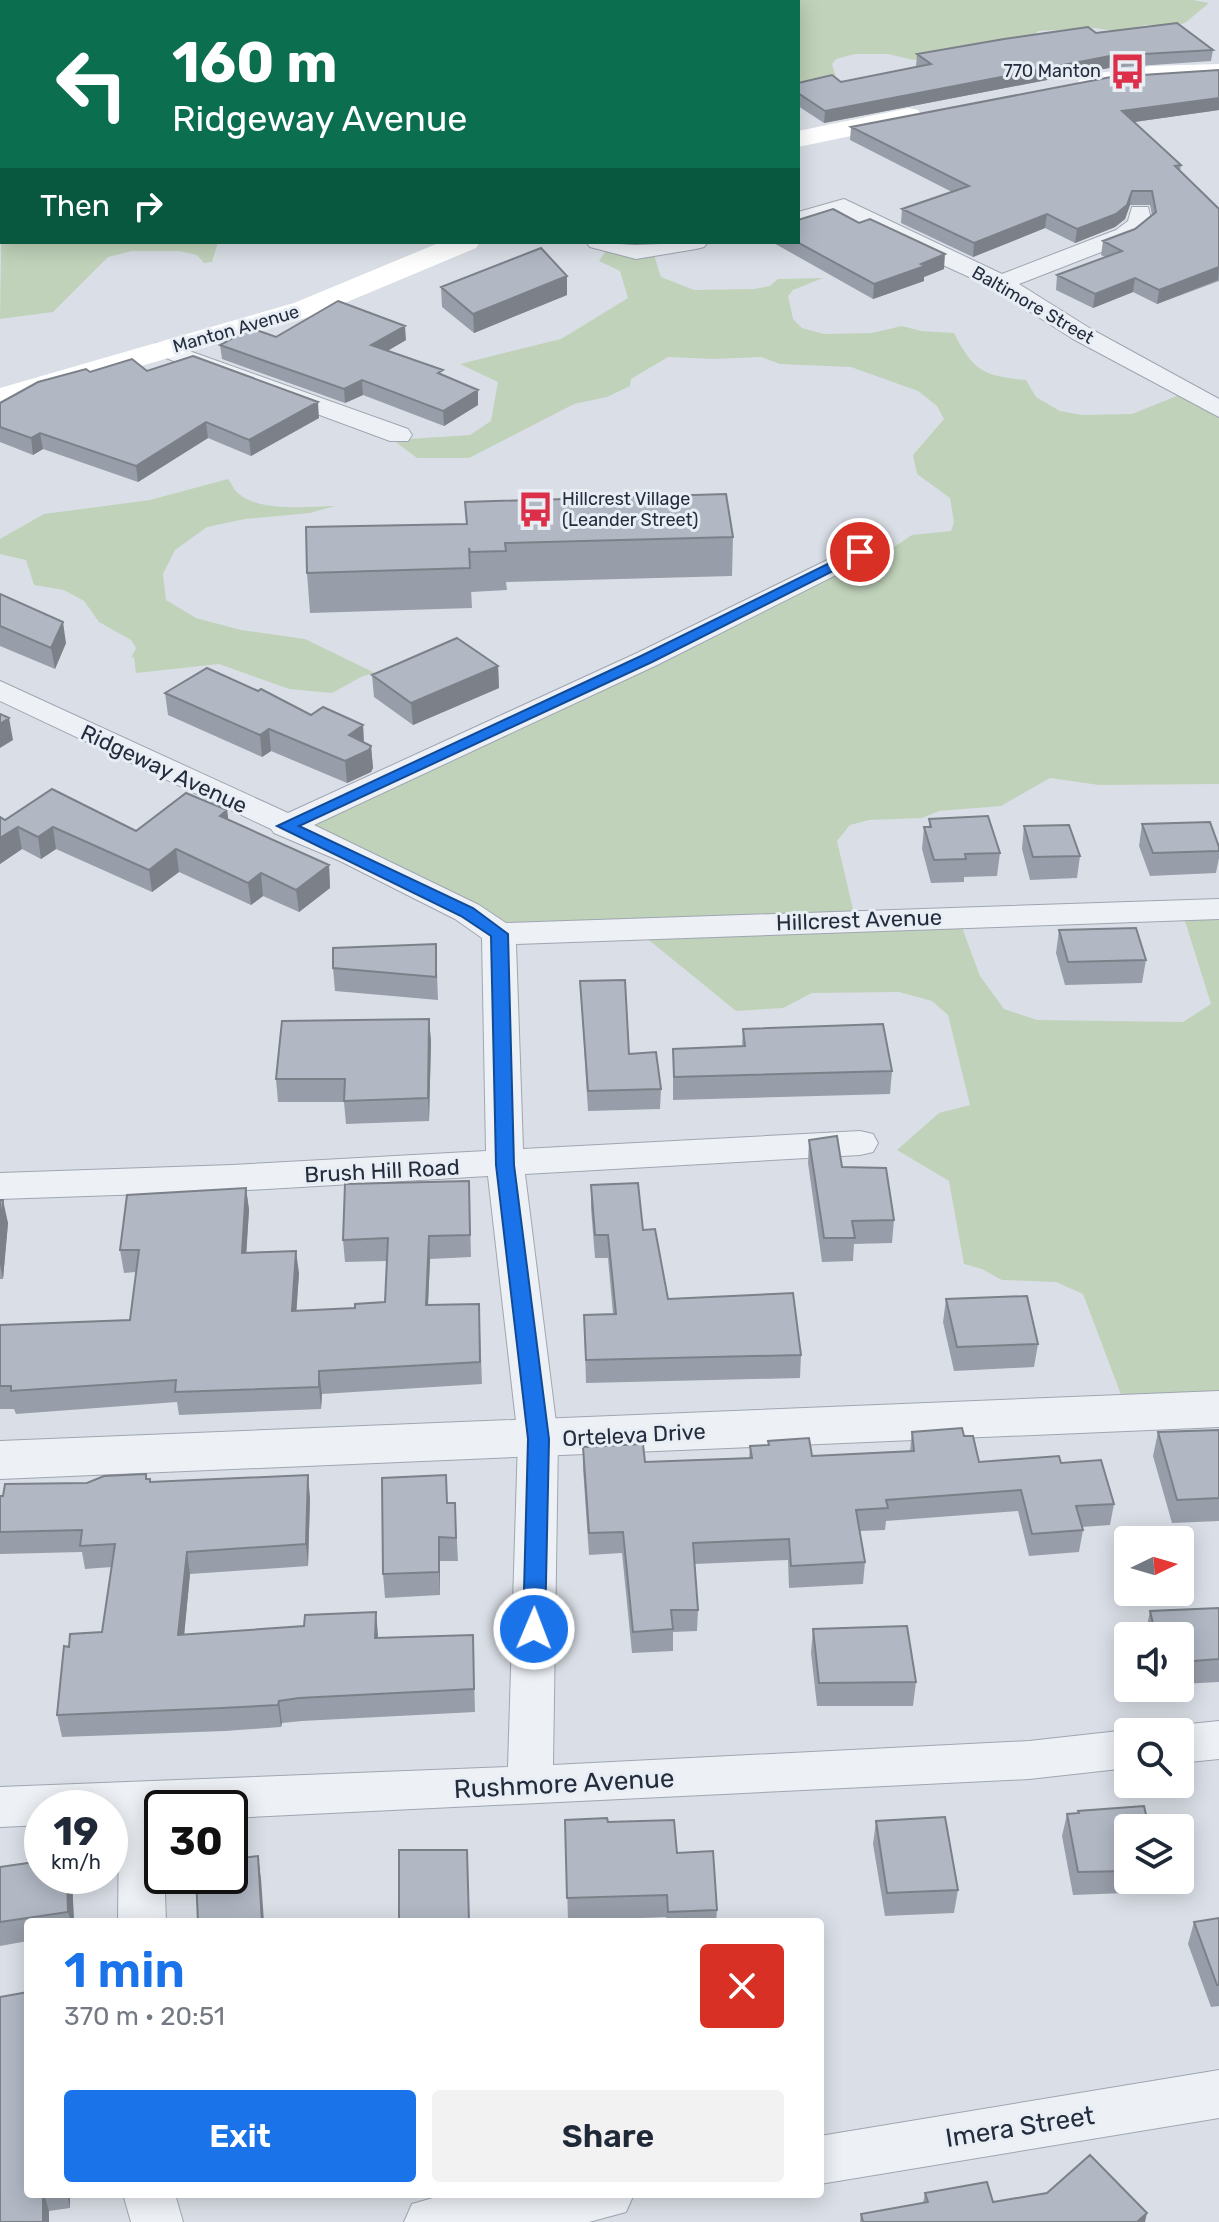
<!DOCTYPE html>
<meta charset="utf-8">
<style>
body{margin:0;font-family:Rubik,sans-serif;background:#f2f2f3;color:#1f2937;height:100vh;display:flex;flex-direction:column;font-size:30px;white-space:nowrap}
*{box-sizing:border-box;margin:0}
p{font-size:26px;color:#747a83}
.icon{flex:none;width:44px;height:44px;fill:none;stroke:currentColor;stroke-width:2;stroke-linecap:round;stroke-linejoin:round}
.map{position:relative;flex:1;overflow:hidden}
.side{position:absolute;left:24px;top:1918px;width:800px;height:280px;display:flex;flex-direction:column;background:#fff;border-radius:8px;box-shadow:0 4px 20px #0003}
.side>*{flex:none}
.top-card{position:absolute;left:0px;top:0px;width:800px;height:244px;box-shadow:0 4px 20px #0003;background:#0b6e4f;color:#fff;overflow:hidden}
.needle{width:52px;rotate:85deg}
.tools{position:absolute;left:1114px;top:1526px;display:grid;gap:16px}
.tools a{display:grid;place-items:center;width:80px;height:80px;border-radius:8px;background:#fff;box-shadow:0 4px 20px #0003;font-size:40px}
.speed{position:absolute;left:24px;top:1790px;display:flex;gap:16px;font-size:40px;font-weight:700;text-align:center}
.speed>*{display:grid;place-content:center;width:104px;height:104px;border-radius:50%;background:#fff;box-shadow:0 4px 20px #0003;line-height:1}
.speed small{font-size:20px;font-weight:400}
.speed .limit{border:4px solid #111;border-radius:12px;background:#fff;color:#111}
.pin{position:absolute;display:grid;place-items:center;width:68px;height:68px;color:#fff;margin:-34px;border:4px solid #fff;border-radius:50%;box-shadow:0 2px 8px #0007}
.me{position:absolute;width:88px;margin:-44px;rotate:1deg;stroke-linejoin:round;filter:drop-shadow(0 0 6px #0008)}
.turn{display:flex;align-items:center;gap:28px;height:168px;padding:0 40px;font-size:36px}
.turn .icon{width:104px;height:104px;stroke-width:2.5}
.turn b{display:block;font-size:56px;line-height:68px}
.then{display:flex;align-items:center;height:76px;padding:0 40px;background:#0003;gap:16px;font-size:30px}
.round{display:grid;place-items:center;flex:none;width:84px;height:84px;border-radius:8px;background:#f2f2f3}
.head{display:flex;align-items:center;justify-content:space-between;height:136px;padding:0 40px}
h1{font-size:48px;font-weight:600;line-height:60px;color:#1a73e8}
.button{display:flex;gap:16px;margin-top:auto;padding:16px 40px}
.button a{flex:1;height:92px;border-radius:8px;background:#1a73e8;color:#fff;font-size:32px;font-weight:600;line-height:92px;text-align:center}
.button a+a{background:#f2f2f3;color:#1f2937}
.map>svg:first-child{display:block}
.green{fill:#c0d2ba}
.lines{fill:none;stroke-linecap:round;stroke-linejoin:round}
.minor-casing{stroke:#9fa6b1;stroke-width:2}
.tertiary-casing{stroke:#9fa6b1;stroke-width:2}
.minor{fill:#edf0f5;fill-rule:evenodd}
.tertiary{fill:#edf0f5;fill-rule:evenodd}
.secondary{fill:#fff;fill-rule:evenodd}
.wall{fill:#989ea9}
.shaded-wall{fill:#7c8189}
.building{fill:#b1b8c4;stroke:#7c8189;stroke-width:2}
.route{fill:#1a73e8;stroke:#114b97;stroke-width:2}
.labels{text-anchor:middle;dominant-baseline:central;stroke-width:6;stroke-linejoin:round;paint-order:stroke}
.far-poi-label{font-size:18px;fill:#232d3e;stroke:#e9eef5;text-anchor:end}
.far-street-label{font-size:18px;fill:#232d3e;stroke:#e9eef5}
.street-label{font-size:22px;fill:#232d3e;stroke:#e9eef5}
.near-street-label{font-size:26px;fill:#232d3e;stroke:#e9eef5}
</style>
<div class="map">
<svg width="1219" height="2222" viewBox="0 0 1219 2222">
<rect width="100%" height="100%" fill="#dadfe7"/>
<!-- green -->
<path class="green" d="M386 0H725L385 2Z
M787 0H1193L1209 3 1185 23 1177 25H1145L1121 32 1094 28 1038 31 1034 37 913 60 888 54H855L836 59 832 64 839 87 798 89V2H780Z
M2 197V242H218L212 262 204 263 197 255 179 251H132L108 257 53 312 0 319Z
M607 249 653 252 661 277 694 290 754 289 770 286 778 279 823 278 793 290 788 296 793 319 802 328 824 334 872 333 902 326 921 331 954 333C974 372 984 376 1026 380L1036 397 1060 411 1082 415 1132 414 1184 393 1219 407V784L1099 785 1050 778 1001 806 939 811 922 818 869 820 850 825 837 841 856 922H960L980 976 1004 1009 1037 1020 1183 1022 1211 1004 1184 918 1219 914V1411L1126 1408 1083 1294 1056 1282 1002 1280 982 1269 964 1264 949 1181 897 1150 939 1113 970 1105 948 1015 932 1001 899 992 812 993 783 1008 736 1011 639 932 504 935 305 823 882 555 912 535 951 531 954 522 950 498 917 474 913 455 944 419 937 406 918 391 851 367 780 364 761 357 714 359 668 357 631 379 630 386 607 397 574 404 469 458H417L393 440 470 435 491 421 498 382 460 364 561 339 628 298 620 271 599 261Z
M228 479C231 482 232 486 235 490 256 514 307 506 335 506L310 513 245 519 207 527 175 550 163 574 166 600 196 618 241 630 305 639 375 673 363 676 332 693 289 689 219 664 136 673 134 657 131 658 136 648 131 640 99 622 84 601 64 590 34 585 26 560 0 554V539L44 514 150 500Z"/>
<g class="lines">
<defs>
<path id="minor" d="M844 199 1002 274 1116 230 1128 221 1132 207H1148L1152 223 1132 240 1019 284 1091 329 1219 399V417L1073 339 993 288 880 236 841 214 798 226V212Z
M586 242 636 245 708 242 704 247 696 249 636 259 590 247Z
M164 342 408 429 412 435 408 441H390L155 354 152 349 155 344Z
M860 544 870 546 874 552 870 558 657 665 314 825 479 905 506 923 1219 899V919L516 944 523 1149 860 1131 873 1134 878 1143 873 1152 860 1155 525 1174 558 1439 553 1765 1029 1741 1128 1730 1134 1732H1128V1768L1029 1779 230 1818V1808H162L166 1922H118L119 1822H110V1808H42V1825L0 1827V1787L508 1767 518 1439 488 1176 232 1191 0 1199V1173L232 1165 486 1151 482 938 455 919 340 861 274 833 271 829 0 701V681L288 813 637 653Z
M1219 1721V1759L1180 1763V1732L1164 1731 1180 1725Z
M1219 2070V2118L820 2184V2136Z
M123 2194H175L183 2222H131Z
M447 2194H634L626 2212 589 2222H404L412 2204Z"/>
<path id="tertiary" d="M1219 1391V1427L0 1479V1441Z"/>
</defs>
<!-- minor casing -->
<use href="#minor" class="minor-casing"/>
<!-- tertiary casing -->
<use href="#tertiary" class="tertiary-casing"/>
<!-- minor -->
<use href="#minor" class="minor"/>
<!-- tertiary -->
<use href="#tertiary" class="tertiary"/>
<!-- secondary -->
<path class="secondary" d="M1219 64V80L1151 82 1091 90 1082 87 1078 82 1082 77 1091 74 1151 66Z
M909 108 918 110 922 116 918 122 798 147V131Z
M441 242H480L476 248 316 315 0 407V388L294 303Z"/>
</g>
<!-- wall -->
<path class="wall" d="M1096 33 1213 50 1211 61 1109 68 824 123 798 106V83L841 82 918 67 916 66 917 54Z
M1219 110 1134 122 1181 165 1180 171 1219 209V281L1157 304 1133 292 1093 308 1056 290 1057 275 1105 257 1101 255 1103 241 1135 229 1152 215 1150 205H1130L1125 219 1115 227 1075 243 1045 228 973 257 901 223 902 209 952 192 850 140 851 127Z
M772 242H798L944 269 924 277V281L873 299Z
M567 276V295L474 333 442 307 441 287Z
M276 337 406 340 387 351 478 390V405L444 426 363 395 345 403 222 359 220 345Z
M147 371 319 418 251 456 208 438 138 482 43 449 33 455 0 442V403L90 372Z
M465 502 733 537 732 576 506 582 507 590 471 592V589L472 608 310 613 307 573 466 524Z
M0 594 66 643 55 669 0 646Z
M498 666 499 688 413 725 374 697 372 675Z
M165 693 311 715 363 725 364 742 371 746 373 768 371 772 347 783 271 751 262 757 168 715Z
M227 810 228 820 329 865 330 888 299 912 263 896 251 905 179 872 152 892 56 849 41 859 22 849 0 864V817L5 820 136 831Z
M929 819 1000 853 997 876 964 877V882L931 883 922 849 924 827H929Z
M1142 824 1219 847V858L1216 873 1150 876 1139 846Z
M1024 826 1080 856 1077 878 1030 880 1022 849Z
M1059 930 1146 960 1142 983 1065 985 1056 953Z
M436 944 438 1000 335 991 333 968Z
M580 981 629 1054 661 1089 660 1109 588 1111Z
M429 1019 431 1042 429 1121 346 1124 344 1102H278L276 1079Z
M743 1029 892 1071 890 1094 673 1100V1049L742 1046Z
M809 1140 842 1167 894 1220 892 1243 854 1244 853 1261 822 1262 808 1163Z
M469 1181 471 1257 430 1259 428 1305 479 1304 482 1384 322 1394 321 1409 179 1415 177 1402 16 1414 14 1409H0V1325L130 1320 136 1272 124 1273 120 1250 246 1188 249 1210 246 1253 299 1273 296 1311 355 1308 385 1302 387 1261 345 1262 343 1240Z
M591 1185 643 1230 668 1299 801 1355 800 1378 586 1383 584 1315 613 1314 608 1258H595L591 1208Z
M0 1200 8 1223 3 1279H0Z
M946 1299 1038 1344 1034 1367 954 1371 943 1322Z
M1219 1430V1521L1172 1523 1153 1456 1158 1432Z
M912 1432 964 1436 979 1462 1061 1463 1114 1504 1110 1525 1082 1527 1083 1530 1079 1552 1029 1556 1018 1511 886 1521 885 1530 860 1531 865 1562 863 1584 789 1588 788 1560 695 1564 698 1610 697 1631 673 1632V1651L632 1653 622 1553 589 1555 583 1468V1447L645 1462 749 1459 750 1446 768 1445V1441L812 1456 910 1451Z
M147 1479 151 1482 310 1498 308 1566 190 1574 184 1635 378 1638 473 1635 475 1712 302 1721 282 1723 281 1727 225 1731 62 1737 57 1715 69 1647 102 1632 112 1567 85 1569 82 1552 0 1554V1496L87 1483Z
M447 1503H455L458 1561H440V1595L385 1598 383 1574Z
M1219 1608V1682L1180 1684V1636H1145L1150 1611Z
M813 1629 916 1682 913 1706H817L811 1653Z
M1078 1811 1128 1828V1880H1155L1152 1892 1073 1895 1062 1836 1067 1814 1078 1813Z
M565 1820 608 1822 677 1853 717 1910 716 1922H666V1917L568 1921Z
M876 1821 958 1890 954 1913 885 1916 873 1844Z
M0 1867 72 1880 74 1922H28V1941L0 1946Z
M1219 1918V2006L1211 2007 1188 1944 1194 1922Z
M925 2193 993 2202 1145 2222H860L861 2214 923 2203Z
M28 2194H70V2208L49 2211V2222H0Z"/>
<!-- shaded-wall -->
<path class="shaded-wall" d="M1110 56 1109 68 824 123 825 111Z
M1219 98V110L1120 124 1122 111Z
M1132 191 1130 205 1125 219 1115 227 1075 243 1077 229Z
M1047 214 1045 228 973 257 974 243Z
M945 254 944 269 924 277V281L873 299 874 284Z
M1219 267 1218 280 1157 304 1159 290Z
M567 276V295L474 333 473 314Z
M1135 278 1133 292 1093 308 1095 294Z
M405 326 406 340 372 360 371 345Z
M362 380 363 395 345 403 344 389Z
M478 390V405L444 426 443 411Z
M318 402 319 418 251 456 249 440Z
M206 422 208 438 138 482 136 466Z
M40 433 43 449 33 455 31 438Z
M63 622 66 643 55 669 51 648Z
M498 666 499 688 413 725 411 703Z
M9 718 13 740 0 748V724Z
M363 725 364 747 349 735Z
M269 729 271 751 262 757 260 735Z
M371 746 373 768 371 772 347 783 345 761Z
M227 810 230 833 220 816Z
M18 827 22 849 0 864V838Z
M53 827 56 849 41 859 38 837Z
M176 849 179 872 152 892 149 870Z
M329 865 330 888 299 912 296 890Z
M261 873 263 896 251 905 248 883Z
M429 1019 431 1042 429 1121 428 1098Z
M246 1188 249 1210 245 1275 242 1253Z
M3 1200 8 1223 3 1279 0 1265V1234Z
M429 1236 430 1259 427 1328 426 1305Z
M296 1251 299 1273 295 1333 292 1311Z
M319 1371 322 1394 321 1409 319 1387Z
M308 1475 310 1498 308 1566 306 1544Z
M439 1537 440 1561V1595L439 1572Z
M187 1552 190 1574 182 1657 178 1635Z
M376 1612 378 1635 377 1661 375 1638Z
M279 1701 282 1723 281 1727 278 1705Z
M258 1856 261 1879 264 1922H262Z
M67 1876H71L72 1880 74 1922H71L68 1912Z
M43 2194H44L49 2211V2222H43Z
M67 2194H70V2208Z
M1147 2213 1145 2222H1137Z"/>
<!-- building -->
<path class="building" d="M1177 23 1213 50 1110 56 825 111 798 93V83L832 75 841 82 931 64 917 54 1004 39 1088 27 1096 33Z
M1219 70V98L1122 111 1181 165 1175 166 1219 209V267L1159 290 1135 278 1095 294 1057 275 1122 251 1103 241 1135 229 1156 212 1152 191H1132L1127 205 1116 214 1077 229 1047 214 974 243 902 209 969 186 851 127 1111 77Z
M833 209 859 223 870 219 945 254 921 264 925 266 874 284 797 242 798 220Z
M541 248 567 276 473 314 441 287Z
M338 301 405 326 371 345 443 370 438 373 478 390 443 411 362 380 344 389 220 345 251 328 276 337Z
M193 356 318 402 249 440 206 422 136 466 40 433 31 438 0 427V403L38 382 86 369 90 372 132 359 147 371Z
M726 494 733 537 505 543 506 551 470 552 469 548 470 568 307 573 306 527 467 524 465 502Z
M0 594 63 622 51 648 0 626Z
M457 638 498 666 411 703 372 675Z
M207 668 258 691 261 689 311 715 323 707 363 725 349 735 371 746 369 750 345 761 269 729 260 735 165 693Z
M0 714 9 718 0 724Z
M52 789 136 831 186 793 227 810 220 816 329 865 296 890 261 873 248 883 176 849 149 870 53 827 38 837 18 827 0 838V817L5 820Z
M988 816 1000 853 965 854 966 859 934 860 924 827H931L929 819Z
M1210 822 1219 847V851L1153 853 1142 824Z
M1069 825 1080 856 1033 857 1024 826Z
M1136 928 1146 960 1068 962 1059 930Z
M436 944V977L333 968V948Z
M625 980 629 1054 656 1052 661 1089 588 1091 580 981Z
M429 1019 428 1098 344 1101 345 1079H276L282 1021Z
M883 1024 892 1071 674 1077 673 1049 745 1046 743 1029Z
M837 1136 842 1167 886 1168 894 1220 852 1221 855 1238H824L809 1140Z
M469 1181 470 1235 429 1236 426 1305 479 1304 480 1362 319 1371V1387L175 1392 176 1380 11 1391V1386H0V1325L130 1320 139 1250H120L127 1195 246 1188 242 1253 296 1251 292 1311 355 1308V1304L385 1302 388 1238 343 1240 345 1184Z
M638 1183 643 1230 655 1229 668 1299 793 1293 801 1355 586 1360 584 1315 616 1314 608 1235H595L591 1185Z
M0 1200H3L0 1234Z
M1027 1296 1038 1344 957 1347 946 1299Z
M962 1428 964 1436H973L979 1462 1059 1456 1061 1463 1101 1460 1114 1504 1076 1506 1083 1530 1032 1534 1021 1490 886 1500 888 1508 856 1510 865 1562 791 1566 789 1539 693 1543 698 1610H671L673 1629 633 1632 623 1532 589 1533 583 1447 643 1444 645 1462 752 1458 750 1446 769 1445 768 1441 809 1438 812 1456 914 1451 912 1432Z
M1219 1430V1498L1177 1500 1158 1432Z
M146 1474V1479H150V1482L308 1475 306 1544 187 1552 178 1635 304 1626 305 1615 376 1612 375 1638 473 1635 474 1689 299 1698 279 1701 278 1705 222 1708 57 1715 64 1646 69 1647 70 1634 102 1632 115 1544 80 1546 82 1530 0 1532V1496H3L5 1484 87 1483 104 1476Z
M446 1475 447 1503H455L456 1538 439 1537V1572L383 1574 382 1478Z
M1219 1608V1659L1180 1662V1636H1156L1150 1611Z
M907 1626 916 1682 819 1683 813 1629Z
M1144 1806 1149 1828H1128V1871L1078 1872 1067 1814 1079 1813 1078 1811Z
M945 1817 958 1890 887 1893 876 1821Z
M607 1818 608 1822 674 1820 677 1853 713 1851 717 1910 668 1912 667 1895 567 1898 565 1820Z
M241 1850 242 1858 258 1856 262 1922H198L196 1876H230V1851Z
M399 1850H467L469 1922H399Z
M42 1861V1876H67L68 1912 0 1922V1867Z
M1219 1918V1985H1217L1194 1922Z
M28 1992V2194H43V2222H0V1997Z
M1090 2155 1147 2213 1137 2222H863L861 2214 928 2202 925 2193 987 2182 993 2202 1047 2193Z"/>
<!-- route -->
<path class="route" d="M860 548 865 549V555L652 662 299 826 473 908 508 934 514 1165 549 1439 545 1629 542 1635 534 1638 526 1635 523 1629 528 1439 496 1165 491 936 461 916 277 826 641 656Z"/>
<!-- icons -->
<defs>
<symbol id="bus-bare" viewBox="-9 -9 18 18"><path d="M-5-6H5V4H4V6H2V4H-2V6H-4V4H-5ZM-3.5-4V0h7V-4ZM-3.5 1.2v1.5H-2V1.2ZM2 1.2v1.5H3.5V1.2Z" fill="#dc2f4a" stroke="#e9eef5" stroke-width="2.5" paint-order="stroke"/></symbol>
</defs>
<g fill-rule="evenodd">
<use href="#bus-bare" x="1102" y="46" width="51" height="51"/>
<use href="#bus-bare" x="510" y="484" width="51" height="51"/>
</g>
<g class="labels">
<!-- far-poi labels -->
<g class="far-poi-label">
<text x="1101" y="71">770 Manton</text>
<text x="562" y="499" text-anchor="start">Hillcrest Village<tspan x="562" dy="21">(Leander Street)</tspan></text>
</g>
<!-- far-street labels -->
<g class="far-street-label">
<text transform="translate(1033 305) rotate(30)">Baltimore Street</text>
<text transform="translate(236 329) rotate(-16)">Manton Avenue</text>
</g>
<!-- street labels -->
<g class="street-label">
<text transform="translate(164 769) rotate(25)">Ridgeway Avenue</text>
<text transform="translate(859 920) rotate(-2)">Hillcrest Avenue</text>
<text transform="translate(382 1171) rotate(-3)">Brush Hill Road</text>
<text transform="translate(634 1435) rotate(-3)">Orteleva Drive</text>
</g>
<!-- near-street labels -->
<g class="near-street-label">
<text transform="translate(564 1784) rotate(-3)">Rushmore Avenue</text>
<text transform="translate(1020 2127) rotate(-9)">Imera Street</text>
</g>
</g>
</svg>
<div class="tools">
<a><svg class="needle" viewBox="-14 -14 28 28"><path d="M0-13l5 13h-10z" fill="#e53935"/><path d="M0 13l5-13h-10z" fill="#747a83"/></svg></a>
<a><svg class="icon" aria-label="sound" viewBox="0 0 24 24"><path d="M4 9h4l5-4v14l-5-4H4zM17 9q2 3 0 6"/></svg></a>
<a><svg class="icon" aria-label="search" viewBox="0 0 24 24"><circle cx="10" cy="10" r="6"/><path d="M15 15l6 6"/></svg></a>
<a><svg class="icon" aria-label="layers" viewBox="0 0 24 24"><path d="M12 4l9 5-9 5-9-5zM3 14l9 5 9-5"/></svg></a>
</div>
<div class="speed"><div>19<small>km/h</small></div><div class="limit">30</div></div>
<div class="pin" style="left:860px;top:552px;background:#d93025"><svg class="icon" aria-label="arrive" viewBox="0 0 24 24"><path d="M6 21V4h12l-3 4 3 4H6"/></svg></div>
<svg class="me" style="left:534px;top:1629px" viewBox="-20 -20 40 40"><circle r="17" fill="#1a73e8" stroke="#fff" stroke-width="3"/><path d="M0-11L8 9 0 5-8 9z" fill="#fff"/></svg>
<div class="top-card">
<div class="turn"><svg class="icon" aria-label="left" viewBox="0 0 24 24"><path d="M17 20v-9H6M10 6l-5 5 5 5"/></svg><div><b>160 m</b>Ridgeway Avenue</div></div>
<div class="then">Then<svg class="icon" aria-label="right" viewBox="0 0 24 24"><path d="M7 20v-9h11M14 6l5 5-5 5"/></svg></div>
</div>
<section class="side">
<div class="head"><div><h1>1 min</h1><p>370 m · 20:51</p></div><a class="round" style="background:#d93025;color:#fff"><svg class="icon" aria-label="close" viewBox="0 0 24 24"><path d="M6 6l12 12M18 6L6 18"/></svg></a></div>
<div class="button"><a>Exit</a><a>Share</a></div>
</section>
</div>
